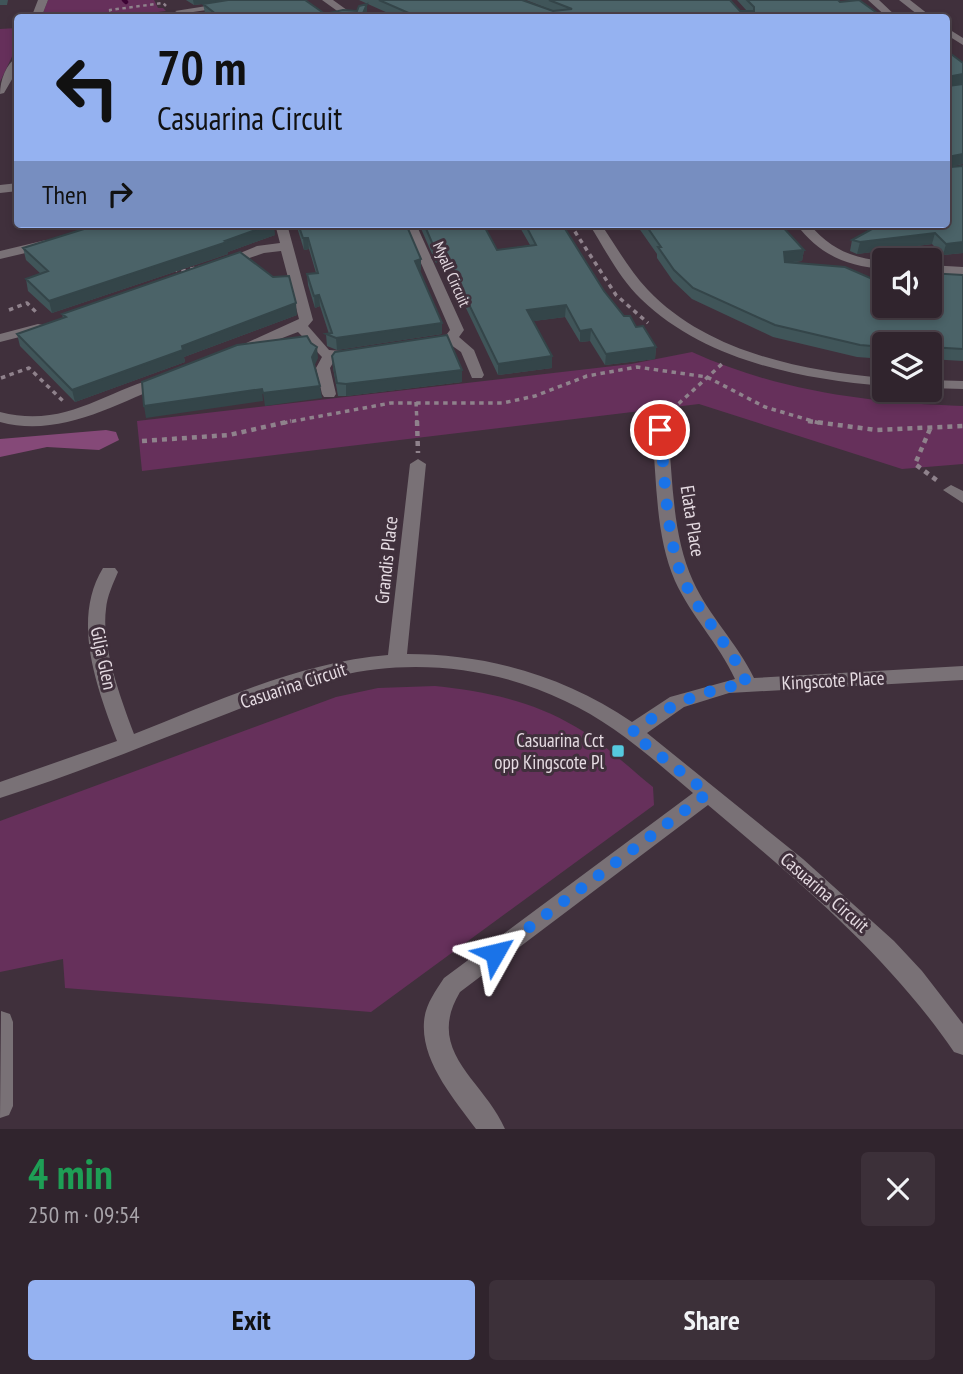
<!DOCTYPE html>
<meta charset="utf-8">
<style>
body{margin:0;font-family:"PT Sans Narrow",sans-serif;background:#3c3039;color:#f1f3f6;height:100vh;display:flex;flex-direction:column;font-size:26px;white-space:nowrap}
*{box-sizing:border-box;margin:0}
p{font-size:23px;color:#a8a4aa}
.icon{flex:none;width:38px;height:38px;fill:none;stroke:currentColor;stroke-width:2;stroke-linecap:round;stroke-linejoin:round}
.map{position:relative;height:1129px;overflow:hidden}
.drawer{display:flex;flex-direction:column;background:#30242d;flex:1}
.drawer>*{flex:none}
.hud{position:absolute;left:14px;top:14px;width:936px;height:214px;border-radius:7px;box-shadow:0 4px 10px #0003,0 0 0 2px #4b4149;background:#95b2f1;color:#111;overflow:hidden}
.buttons{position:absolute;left:872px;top:248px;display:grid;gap:14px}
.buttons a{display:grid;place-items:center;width:70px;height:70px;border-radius:7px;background:#30242d;box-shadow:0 4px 10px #0003,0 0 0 2px #4b4149;font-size:35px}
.pin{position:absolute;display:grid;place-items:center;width:60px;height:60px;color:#fff;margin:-30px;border:4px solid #fff;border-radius:50%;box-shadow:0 2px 7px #0007}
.me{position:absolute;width:77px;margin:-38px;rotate:53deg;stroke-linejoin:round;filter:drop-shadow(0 0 5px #0008)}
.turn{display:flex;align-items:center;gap:24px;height:147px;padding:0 28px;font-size:32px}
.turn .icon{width:91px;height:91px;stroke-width:2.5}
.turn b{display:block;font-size:49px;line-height:60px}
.then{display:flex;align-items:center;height:66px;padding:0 28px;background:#0003;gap:14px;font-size:26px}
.round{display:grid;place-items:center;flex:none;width:74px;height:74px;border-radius:7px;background:#3c3039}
.headline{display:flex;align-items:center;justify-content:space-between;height:119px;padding:0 28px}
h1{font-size:42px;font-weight:800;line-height:52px;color:#1e9e55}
.cta{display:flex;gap:14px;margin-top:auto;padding:14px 28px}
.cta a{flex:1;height:80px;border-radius:7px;background:#95b2f1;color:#111;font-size:28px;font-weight:800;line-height:80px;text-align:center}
.cta a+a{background:#3c3039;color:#f1f3f6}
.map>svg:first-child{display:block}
.green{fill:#66305b}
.forest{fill:#854978}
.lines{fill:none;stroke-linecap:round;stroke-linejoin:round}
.stream{stroke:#3c0434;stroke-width:4.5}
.path-far2{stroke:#8f828c;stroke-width:2.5;stroke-dasharray:3.5 3.5;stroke-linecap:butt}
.path-far1{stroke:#8f828c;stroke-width:3.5;stroke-dasharray:4.5 4.5;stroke-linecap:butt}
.path{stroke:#8f828c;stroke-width:4.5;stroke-dasharray:5 5;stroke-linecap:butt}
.minor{fill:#797176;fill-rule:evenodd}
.wall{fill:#405559}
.shaded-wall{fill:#344549}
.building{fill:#4b6368;stroke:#344549;stroke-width:2}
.route{stroke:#1a73e8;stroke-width:12;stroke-dasharray:0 21.6}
.poi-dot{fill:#55cadf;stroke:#40303c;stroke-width:2.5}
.labels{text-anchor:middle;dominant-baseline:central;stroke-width:6;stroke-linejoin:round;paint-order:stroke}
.far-street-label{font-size:16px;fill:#e5dbe2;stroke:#40303c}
.street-label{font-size:19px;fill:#e5dbe2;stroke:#40303c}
.poi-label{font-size:19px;fill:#e5dbe2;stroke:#40303c;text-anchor:end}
</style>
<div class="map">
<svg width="963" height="1129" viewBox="0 0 963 1129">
<rect width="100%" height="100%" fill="#40303c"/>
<!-- green -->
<path class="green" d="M48 0H154L158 8H163L166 11 158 12 161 17 41 18Z
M17 28V46L0 82V29Z
M692 352C778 391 869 403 963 406V464L902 469 699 404 142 471 137 421 631 364Z
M435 686C484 691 533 701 576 727 604 743 628 767 653 787L654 805 371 1012 65 988 63 959 0 972V821L336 697 378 688Z"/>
<!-- forest -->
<path class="forest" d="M106 430 116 432 119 440 99 450 47 447 0 457V439Z"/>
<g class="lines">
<!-- stream -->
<path class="stream" d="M124 0 126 2"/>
<!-- path-far2 -->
<path class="path-far2" d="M113 18 110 10 163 3 166 6"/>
<!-- path-far1 -->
<path class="path-far1" d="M570 224 616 295 648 323
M174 268 179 272 200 267
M9 310 27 303 38 314
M1 378 29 368 63 401
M887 397 927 400
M416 402 417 423
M668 418 676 406 723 363
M283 423 391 403H503L535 396 587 376 637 367 707 377 765 407 819 423"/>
<!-- path -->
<path class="path" d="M417 421 418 453
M808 421 876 430 963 426
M930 429 915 464 939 482
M142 441 229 435 291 421"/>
<!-- minor -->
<path class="minor" d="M38 0H48L41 18H31Z
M245 0H272L180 14 175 11Z
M322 0H333L358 18H347Z
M868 0H879L898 18H888Z
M899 0H910L933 18H922Z
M947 28 963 38V45L947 35Z
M18 56V69L4 93 0 94C0 80 6 64 18 56Z
M18 183V191L0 193V185Z
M275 224H287L313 320 308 326 329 350 355 352 362 356 355 360 334 361 330 368 336 394 334 397H324L322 394 316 368 322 357 298 332 243 353H233L231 350 299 319 281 251 264 253 223 267 216 263 257 246 280 243Z
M404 224H416L464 330 459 337 474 350 484 375 482 378H472L461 352 451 345 427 349 420 345 422 342 444 338 450 330Z
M589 224H601C616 246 629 270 648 290 707 352 802 371 884 378V386C799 379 704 360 641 299 619 278 605 249 589 224Z
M796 224H809C831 249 851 258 884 261V269C846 266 820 255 796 224Z
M46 240 52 244 51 247 0 259V251Z
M929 265 963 267V275L929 273Z
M38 324 43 325V331L0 342V334Z
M163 376 170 380 168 383C115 405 59 438 0 422V412C66 429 103 391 163 376Z
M929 380 963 381V389L929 388Z
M660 426 668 431C673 480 672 535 693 581 709 616 737 643 754 678L963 666V680L729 693 684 707 647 733 803 859 894 941 922 971 963 1024V1055L954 1052C887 954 798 881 708 805L460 992C424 1052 484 1080 505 1129H476C455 1100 421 1062 424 1022 425 1005 435 992 444 978L693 793C653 759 613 723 565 701 495 667 413 658 338 676 292 686 248 706 203 723 136 749 69 776 0 798V782L117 741C97 688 71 620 103 568H115L118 572C113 584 107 596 106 609 101 646 121 699 134 734 216 702 300 662 388 655L410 464 418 459 426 464 407 654C488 654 565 676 632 722L670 697 735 679C719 644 691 616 675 581 655 535 657 480 652 431Z
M951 485 963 491V503L943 490Z
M1 1011 10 1014 13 1022V1106L9 1115 0 1118Z"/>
</g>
<!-- wall -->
<path class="wall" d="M0 0H8L7 5H0Z
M186 0H228L325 14H367L365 18H210L205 13 203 4 194 5Z
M359 0H522L554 11 526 0H730L740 11H747L737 0H838L840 2 884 18H399Z
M947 51 963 63V84L952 86 963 164 949 167 963 253 943 255 932 244 857 254 850 251 852 240 880 225 836 229 832 224H947Z
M296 224H406L421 270 419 271 442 323V334L337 350 327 346 326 334H329L320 306 315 308 308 285 307 274 316 273 309 249 304 250Z
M419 224H483L497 250 530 245 518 224H562L604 291 624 316 656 347 655 359 605 365 590 341 580 342 565 317 533 321 552 368 498 375 443 260 436 263Z
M636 224H783L782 227 804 250 802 261 788 263 929 306 963 275V361L929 359V345H884V359L857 357 773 337 692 299 673 281 657 258V254Z
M275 235 228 252V254L52 313 28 291 26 279 41 274 26 260 23 248Z
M62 314 297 315 184 357 185 362 75 402 20 346 17 334 63 318Z
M332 356 462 370V382L346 396H338L333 368Z"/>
<!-- shaded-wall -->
<path class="shaded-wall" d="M193 0H228L194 5Z
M367 4V14L365 18H361Z
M963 74V83L947 87V77Z
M963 154V164L947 167V157Z
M48 224H78L49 228Z
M274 224 275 235 228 252V254L52 313 49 301Z
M935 233 932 244 857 254 860 242Z
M303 238H308L309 249 304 250Z
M963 242V253L943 255 946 244Z
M442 249 443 260 436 263V252Z
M804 250 802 261 782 263 784 252Z
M421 259V270L416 272 415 261Z
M319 295 320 306 315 308 314 296Z
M296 303 297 315 184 357 185 362 75 402 72 390 182 346Z
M566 305 565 317 527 322V310Z
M442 323V334L337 350 336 338Z
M591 329 590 341 580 342V331Z
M317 347 318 358 313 369 312 357Z
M656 347 655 359 605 365 606 354Z
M552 356V368L498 375V364Z
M462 370V382L346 396V384Z
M320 386 322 398 265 406 263 393Z
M262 389 263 401 146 418 144 406Z"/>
<!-- building -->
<path class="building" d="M228 0H305L325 14 343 10 357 11 359 6 367 4 361 18H221L203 4Z
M379 0H522L553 11 572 9 549 0H730L740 11H754V7L747 0H838L840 2 859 0 884 18H420Z
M947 51 963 63V74L947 77Z
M947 78 949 86 963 84V154L947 157V165L950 167 963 166V242L946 244 935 233 860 242 852 240 881 224H947Z
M100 224H272L225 241 227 242 49 301 26 279 48 271 23 248Z
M298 224H406L421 259 415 261 442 323 336 338 326 334 332 333 319 295 314 296 307 274 318 273 308 238H303Z
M424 224H483L497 250 536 245 525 224H562L604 291 624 316H630L636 327 643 326 656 347 606 354 591 329 580 331 566 305 527 310 552 356 498 364 442 249 436 252Z
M645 224H780L804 250 784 252 785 262 845 267 884 284V306H929V273L963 275V349L929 347V345L889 344 884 345V347L860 345 775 325 693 288 674 270 658 247H661Z
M240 252 273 277 289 276 296 303 182 346 183 350 72 390 17 334 66 317 62 314Z
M447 335 462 370 346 384 337 383 332 356 335 352Z
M307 336 311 343 317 347 312 357 320 386 263 393 262 389 144 406 142 382 237 345Z"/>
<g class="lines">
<!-- route -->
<path class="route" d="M495 953 708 793 631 733C667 706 702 689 747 684 732 647 703 619 685 583 666 545 665 474 660 430"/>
</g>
<!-- markers -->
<rect class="poi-dot" x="611" y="744" width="14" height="14" rx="3.5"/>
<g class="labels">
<!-- far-street labels -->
<g class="far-street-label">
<text transform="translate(452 274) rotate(66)">Myall Circuit</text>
</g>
<!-- street labels -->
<g class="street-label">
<text transform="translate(693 521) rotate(81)">Elata Place</text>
<text transform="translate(386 560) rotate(-84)">Grandis Place</text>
<text transform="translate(104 658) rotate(78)">Gilja Glen</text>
<text transform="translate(833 680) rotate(-3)">Kingscote Place</text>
<text transform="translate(293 685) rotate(-18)">Casuarina Circuit</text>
<text transform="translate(825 892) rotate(41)">Casuarina Circuit</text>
</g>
<!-- poi labels -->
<g class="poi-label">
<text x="604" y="740">Casuarina Cct<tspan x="604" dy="22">opp Kingscote Pl</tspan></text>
</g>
</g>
</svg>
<div class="buttons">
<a><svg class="icon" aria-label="sound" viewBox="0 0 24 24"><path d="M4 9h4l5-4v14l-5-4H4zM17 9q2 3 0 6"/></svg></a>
<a><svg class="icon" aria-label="layers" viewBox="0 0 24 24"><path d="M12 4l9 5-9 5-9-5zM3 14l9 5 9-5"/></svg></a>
</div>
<div class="pin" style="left:660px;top:430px;background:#d93025"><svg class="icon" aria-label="arrive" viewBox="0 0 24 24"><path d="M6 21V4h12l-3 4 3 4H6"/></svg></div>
<svg class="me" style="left:495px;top:953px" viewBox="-20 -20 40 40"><path d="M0-17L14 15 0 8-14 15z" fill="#1a73e8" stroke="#fff" stroke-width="4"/></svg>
<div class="hud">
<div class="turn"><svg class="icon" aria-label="left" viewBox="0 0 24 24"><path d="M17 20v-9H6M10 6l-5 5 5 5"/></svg><div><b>70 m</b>Casuarina Circuit</div></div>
<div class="then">Then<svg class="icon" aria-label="right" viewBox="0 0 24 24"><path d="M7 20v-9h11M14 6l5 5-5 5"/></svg></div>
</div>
</div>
<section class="drawer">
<div class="headline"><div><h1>4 min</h1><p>250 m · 09:54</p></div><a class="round"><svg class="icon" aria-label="close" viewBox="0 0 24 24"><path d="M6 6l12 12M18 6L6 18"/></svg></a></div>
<div class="cta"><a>Exit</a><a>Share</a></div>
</section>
